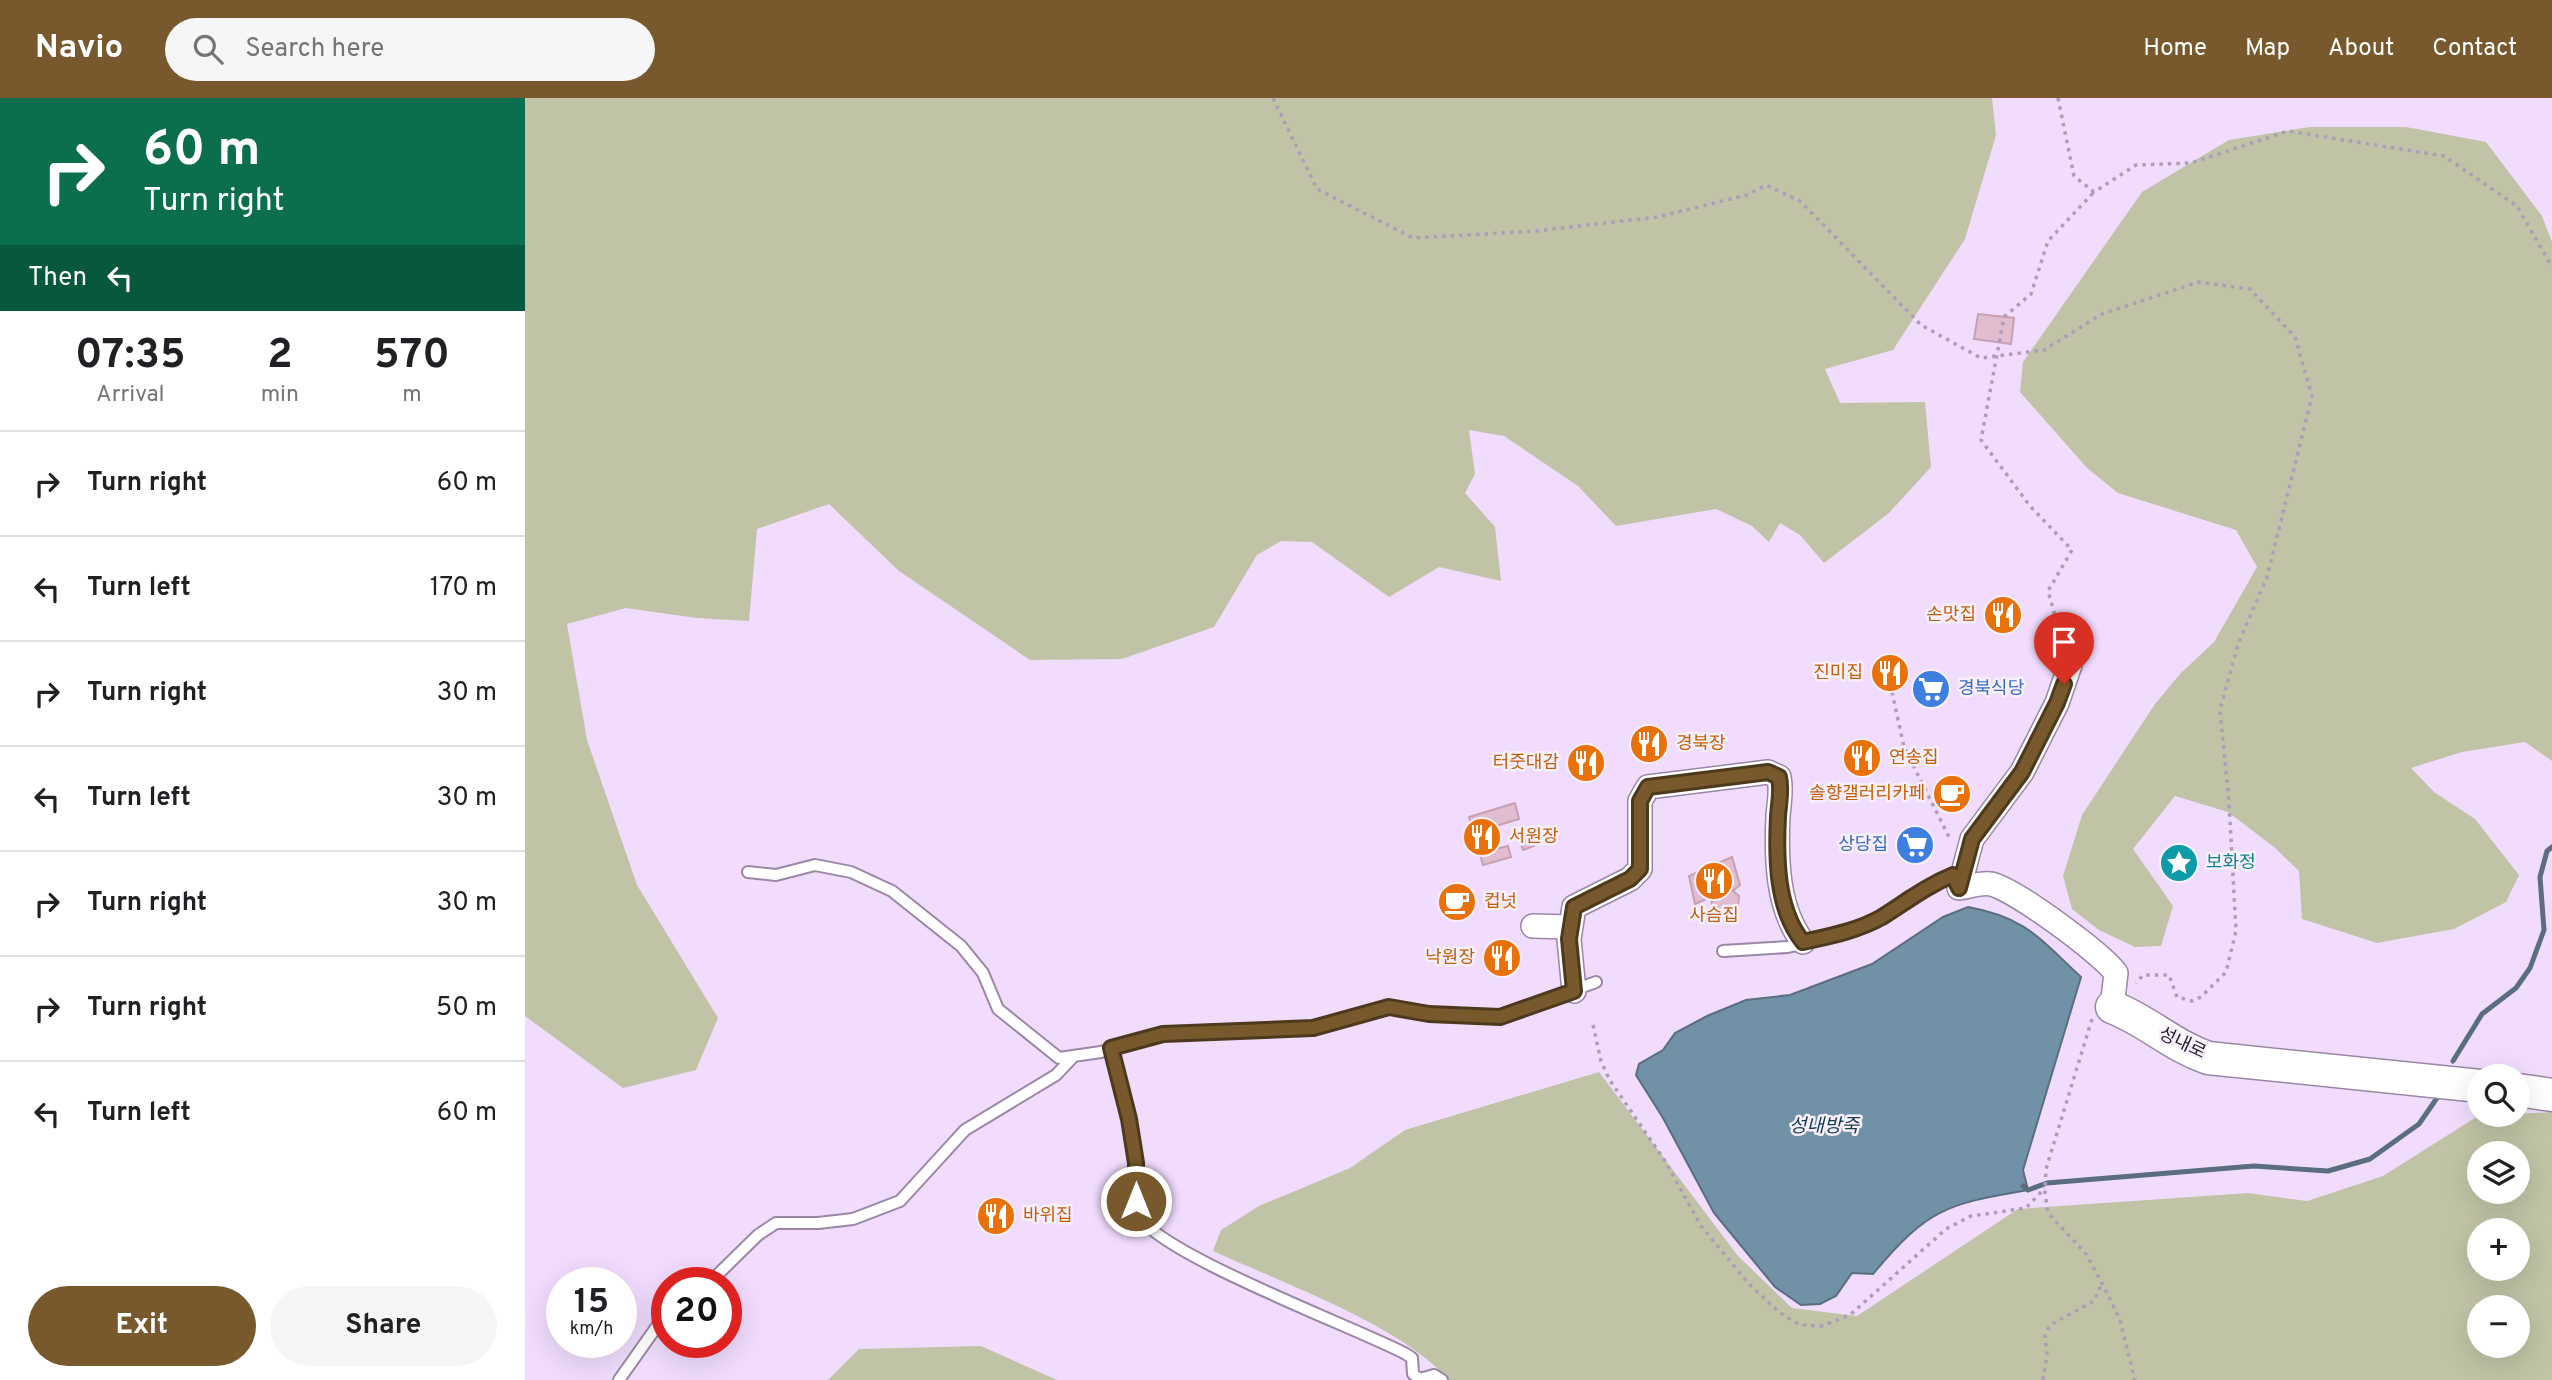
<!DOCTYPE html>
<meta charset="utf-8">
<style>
body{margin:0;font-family:Overpass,"Noto Sans KR",sans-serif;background:#f6f6f6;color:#202124;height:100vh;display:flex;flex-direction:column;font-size:26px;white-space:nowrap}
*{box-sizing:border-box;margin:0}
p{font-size:23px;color:#757577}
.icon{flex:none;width:38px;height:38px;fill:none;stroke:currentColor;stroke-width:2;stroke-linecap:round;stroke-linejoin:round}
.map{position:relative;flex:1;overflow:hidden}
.details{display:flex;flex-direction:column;background:#fff;width:525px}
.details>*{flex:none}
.top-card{background:#0b6e4f;color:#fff;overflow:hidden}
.tools{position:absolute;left:1942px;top:966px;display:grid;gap:14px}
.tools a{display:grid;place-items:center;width:63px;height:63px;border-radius:50%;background:#fff;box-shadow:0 7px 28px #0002;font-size:35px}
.speed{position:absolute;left:21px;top:1169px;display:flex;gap:14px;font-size:35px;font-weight:700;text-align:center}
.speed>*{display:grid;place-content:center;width:91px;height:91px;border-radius:50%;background:#fff;box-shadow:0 7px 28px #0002;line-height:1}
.speed small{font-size:18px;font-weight:400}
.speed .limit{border:10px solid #d22;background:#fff;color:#111}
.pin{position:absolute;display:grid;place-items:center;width:60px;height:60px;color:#fff;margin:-72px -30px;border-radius:50% 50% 50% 0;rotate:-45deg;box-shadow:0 0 7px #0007}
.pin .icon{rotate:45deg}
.me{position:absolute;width:77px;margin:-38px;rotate:0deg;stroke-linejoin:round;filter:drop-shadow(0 0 5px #0008)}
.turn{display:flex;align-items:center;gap:24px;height:147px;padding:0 28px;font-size:32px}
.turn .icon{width:91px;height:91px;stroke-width:2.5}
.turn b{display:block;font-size:49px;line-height:60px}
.then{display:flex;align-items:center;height:66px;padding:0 28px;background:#0003;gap:14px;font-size:26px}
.eta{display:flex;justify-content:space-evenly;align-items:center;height:119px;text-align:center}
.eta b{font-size:42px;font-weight:700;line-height:49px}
.button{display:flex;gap:14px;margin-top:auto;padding:14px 28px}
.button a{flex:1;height:80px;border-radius:42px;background:#77592d;color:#fff;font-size:28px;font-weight:700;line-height:80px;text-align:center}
.button a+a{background:#f6f6f6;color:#202124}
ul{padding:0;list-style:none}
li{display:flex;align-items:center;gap:21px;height:105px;padding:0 28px;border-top:2px solid #e0e0e0}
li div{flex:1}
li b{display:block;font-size:26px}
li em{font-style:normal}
header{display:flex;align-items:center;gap:42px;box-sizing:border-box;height:98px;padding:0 35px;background:#77592d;color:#fff}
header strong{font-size:33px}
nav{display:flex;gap:38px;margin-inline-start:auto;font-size:24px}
.search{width:490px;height:63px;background:#f6f6f6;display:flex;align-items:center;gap:18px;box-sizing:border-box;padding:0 24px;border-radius:38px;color:#757577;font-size:26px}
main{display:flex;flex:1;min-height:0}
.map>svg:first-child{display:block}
.green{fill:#c1c3a6;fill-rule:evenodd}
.water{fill:#7191a6;stroke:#5a6e80;stroke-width:2}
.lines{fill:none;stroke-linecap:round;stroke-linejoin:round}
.stream{stroke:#5a6e80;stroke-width:5}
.building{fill:#e2bccf;stroke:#c6a1b4;stroke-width:2}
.lane-casing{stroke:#9a87a5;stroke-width:14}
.street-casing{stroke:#9a87a5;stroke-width:26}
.secondary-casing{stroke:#9a87a5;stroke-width:35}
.path{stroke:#ae9db7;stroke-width:3.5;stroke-dasharray:3.5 5;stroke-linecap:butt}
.lane{stroke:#fff;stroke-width:10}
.street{stroke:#fff;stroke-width:23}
.secondary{stroke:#fff;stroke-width:32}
.route-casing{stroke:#4d3a1d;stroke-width:18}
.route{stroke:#77592d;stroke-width:12}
.labels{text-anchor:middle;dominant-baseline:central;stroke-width:5;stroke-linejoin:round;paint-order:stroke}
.food-label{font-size:18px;fill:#c56008;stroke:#f7effc;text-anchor:end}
.shop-label{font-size:18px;fill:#366cbe;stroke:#f7effc;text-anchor:start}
.culture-label{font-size:18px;fill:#0d838f;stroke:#f7effc;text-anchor:start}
.street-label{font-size:18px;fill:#231b27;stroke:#f7effc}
.water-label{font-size:19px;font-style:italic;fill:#133d54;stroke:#f7effc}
</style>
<header>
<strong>Navio</strong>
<div class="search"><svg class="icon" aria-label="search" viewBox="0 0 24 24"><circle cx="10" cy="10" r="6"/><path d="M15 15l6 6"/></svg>Search here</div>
<nav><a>Home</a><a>Map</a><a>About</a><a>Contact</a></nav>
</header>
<main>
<section class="details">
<div class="top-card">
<div class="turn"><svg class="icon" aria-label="right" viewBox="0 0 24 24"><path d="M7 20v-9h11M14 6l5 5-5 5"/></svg><div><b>60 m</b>Turn right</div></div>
<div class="then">Then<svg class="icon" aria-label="left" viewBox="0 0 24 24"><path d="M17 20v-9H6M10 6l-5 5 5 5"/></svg></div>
</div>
<div class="eta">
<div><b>07:35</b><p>Arrival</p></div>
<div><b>2</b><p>min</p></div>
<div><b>570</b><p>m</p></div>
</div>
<ul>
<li><svg class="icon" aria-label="right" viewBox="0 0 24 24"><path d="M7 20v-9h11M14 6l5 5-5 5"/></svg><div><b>Turn right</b></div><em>60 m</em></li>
<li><svg class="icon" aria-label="left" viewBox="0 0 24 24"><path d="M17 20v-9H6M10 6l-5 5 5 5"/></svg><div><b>Turn left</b></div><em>170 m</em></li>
<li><svg class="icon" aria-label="right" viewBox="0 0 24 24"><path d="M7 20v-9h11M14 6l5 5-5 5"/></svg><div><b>Turn right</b></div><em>30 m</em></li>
<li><svg class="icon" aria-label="left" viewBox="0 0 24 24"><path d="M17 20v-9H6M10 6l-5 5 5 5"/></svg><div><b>Turn left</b></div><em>30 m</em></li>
<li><svg class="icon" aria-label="right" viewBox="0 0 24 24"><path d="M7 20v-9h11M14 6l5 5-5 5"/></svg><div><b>Turn right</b></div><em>30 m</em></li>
<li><svg class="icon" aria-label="right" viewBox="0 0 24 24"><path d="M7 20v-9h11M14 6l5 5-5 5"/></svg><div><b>Turn right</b></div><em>50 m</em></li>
<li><svg class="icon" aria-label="left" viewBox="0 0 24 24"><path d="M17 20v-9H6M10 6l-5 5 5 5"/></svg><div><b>Turn left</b></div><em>60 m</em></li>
</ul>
<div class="button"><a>Exit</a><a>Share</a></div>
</section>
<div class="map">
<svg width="2027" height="1282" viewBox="0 0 2027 1282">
<rect width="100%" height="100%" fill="#f1dcfd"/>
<!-- green -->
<path class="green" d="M0 0H1467L1471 37 1440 141 1368 252 1300 271 1315 305 1400 304 1406 369 1364 415 1299 465 1275 437 1255 425 1244 444 1227 428 1191 411 1091 428 1053 388 979 338 944 332 950 376 940 395 970 429 976 483 914 469 864 499 787 444 756 443 732 457 689 529 597 561 505 562 374 473 304 406 232 431 224 523 171 520 101 510 42 526 62 642 112 787 193 920 171 972 98 990 0 918Z
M1785 29H1881L1961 44 2017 118 2027 144V663L2000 644 1937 654 1886 670 1909 694 1950 721 1994 777 1981 804 1929 831 1852 845 1777 821 1774 773 1749 749 1703 714 1650 698 1608 751 1648 808 1636 848 1610 849 1574 832 1547 811 1538 778 1557 717 1630 606 1655 576 1689 544 1732 469 1711 432 1593 395 1562 370 1495 294 1498 264 1617 94 1704 42Z
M1074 974 1213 1158 1267 1210 1332 1218 1493 1111 1723 1095 1782 1103 1858 1078 1953 1018 2027 1014V1282H924C873 1225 759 1186 688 1153L696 1132 734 1108 825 1070 880 1032ZM1955 1055H1993V1094H1955ZM1955 1132H1993V1171H1955ZM1955 1209H1993V1248H1955Z
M456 1248 532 1282H303L334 1251Z"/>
<!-- water -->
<path class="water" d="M1443 809C1500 819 1515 841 1556 879L1498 1072 1503 1092C1421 1106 1402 1111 1348 1176L1327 1175 1311 1198 1295 1206 1276 1207 1250 1189 1189 1115 1138 1020 1111 977 1114 966 1138 952 1150 935 1182 918 1221 902 1265 897 1347 866 1418 819Z"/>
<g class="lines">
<!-- stream -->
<path class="stream" d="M1928 963 1957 916 1991 890 2005 870 2019 832 2015 779 2022 753 2027 749
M1498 1088 1503 1092 1522 1085 1729 1068 1803 1073 1845 1061 1894 1026 1912 1000"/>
</g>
<!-- building -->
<path class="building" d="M1453 216 1489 220 1486 246 1449 241Z
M990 705 994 721 961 731 967 752 983 748 986 759 958 767 944 719Z
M1005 736 1009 748 998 752 994 740Z
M1207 759 1215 787 1208 793 1214 798 1213 808 1208 814H1196L1187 808 1186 799 1170 806 1164 778Z"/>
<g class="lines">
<defs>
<path id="lane" d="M223 774 251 777 290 767 326 774 367 793 436 848 458 875 473 911 534 960 576 954 638 936 788 930 864 910 904 916 975 919 1071 884
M1198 853 1263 849 1321 835 1357 819 1383 799 1428 777 1432 787
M586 950C596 988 608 1026 611 1065 612 1082 606 1101 614 1117 631 1155 834 1231 881 1256L887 1260 888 1276 895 1281 909 1277 917 1282
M184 1185 233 1137 251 1125H293L328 1121 375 1103 440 1032 531 977 548 959
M94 1282 142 1214"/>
<path id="street" d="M1545 567 1532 605 1497 674 1447 741 1434 790C1443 789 1457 784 1466 786 1491 792 1576 855 1591 875L1587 909
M1008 828 1045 829
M1049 893 1044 841 1049 809 1105 781 1115 771V703L1123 689 1243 674 1254 679C1257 692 1254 704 1253 718 1251 760 1252 811 1278 844"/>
<path id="secondary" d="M1587 909C1623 923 1646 947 1683 960L1955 988
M1993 992 2027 997"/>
</defs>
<!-- lane casing -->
<use href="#lane" class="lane-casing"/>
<!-- street casing -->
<use href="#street" class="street-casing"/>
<!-- secondary casing -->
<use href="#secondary" class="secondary-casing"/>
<!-- path -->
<path class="path" d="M748 0 792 91 888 140 1011 133 1132 119 1222 97 1241 87 1275 103 1396 227 1456 260 1519 252 1577 216 1674 184 1725 191 1770 239 1787 298 1742 479 1713 546 1695 612 1704 704 1711 833 1701 874 1676 899 1667 903 1652 899 1644 877H1618L1611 885
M1533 0 1549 78 1569 94 1611 67 1666 65 1763 33 1919 58 1992 108 2027 169
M1539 549 1523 493 1547 452 1505 408 1456 342 1479 219 1506 196 1523 143 1569 94
M1367 594 1379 649 1425 741
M1567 921 1521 1071 1520 1095 1523 1115 1562 1157 1584 1199 1595 1222 1610 1282
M1068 927 1076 963 1084 981 1140 1063 1176 1128 1224 1186 1255 1215 1275 1227 1297 1228 1325 1217 1421 1131 1446 1118 1501 1110 1520 1090
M1518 1282 1522 1257 1520 1237 1525 1227 1569 1203 1576 1187"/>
<!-- lane -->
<use href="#lane" class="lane"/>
<!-- street -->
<use href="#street" class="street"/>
<!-- secondary -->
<use href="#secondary" class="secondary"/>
</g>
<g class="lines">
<defs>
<path id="route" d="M611 1103V1065L604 1021 586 950 638 936 788 930 864 909 904 916 975 919 1049 893 1044 841 1049 809 1105 781 1115 771V703L1123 689 1243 674 1254 679C1257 692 1254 704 1253 718 1251 759 1251 811 1278 844 1305 838 1332 833 1357 819 1381 804 1401 788 1428 777L1434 790 1447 741 1497 674 1532 605 1539 586"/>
</defs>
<!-- route casing -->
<use href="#route" class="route-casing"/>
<!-- route -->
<use href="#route" class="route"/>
</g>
<!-- icons -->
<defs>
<symbol id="restaurant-disc" viewBox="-11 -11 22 22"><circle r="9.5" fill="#e8710a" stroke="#f7effc"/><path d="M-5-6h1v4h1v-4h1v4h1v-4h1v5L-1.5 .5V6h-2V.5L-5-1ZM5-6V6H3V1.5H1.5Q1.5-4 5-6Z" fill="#fff"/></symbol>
<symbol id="supermarket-disc" viewBox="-11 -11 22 22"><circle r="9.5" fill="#3f7fe0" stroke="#f7effc"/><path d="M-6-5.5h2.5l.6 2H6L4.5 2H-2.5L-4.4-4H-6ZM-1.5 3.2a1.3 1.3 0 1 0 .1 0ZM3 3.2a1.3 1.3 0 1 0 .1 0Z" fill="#fff"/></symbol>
<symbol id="cafe-disc" viewBox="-11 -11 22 22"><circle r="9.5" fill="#e8710a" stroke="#f7effc"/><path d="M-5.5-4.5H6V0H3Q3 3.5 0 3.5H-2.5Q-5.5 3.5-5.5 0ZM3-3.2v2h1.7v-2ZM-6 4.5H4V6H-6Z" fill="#fff"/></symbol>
<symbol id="sight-disc" viewBox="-11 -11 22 22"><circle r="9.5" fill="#0f9aa8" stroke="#f7effc"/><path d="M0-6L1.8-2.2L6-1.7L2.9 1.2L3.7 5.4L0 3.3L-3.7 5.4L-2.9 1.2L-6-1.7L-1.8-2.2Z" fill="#fff"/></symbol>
</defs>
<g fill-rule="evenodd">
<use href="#restaurant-disc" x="1456" y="495" width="44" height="44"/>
<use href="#restaurant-disc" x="1343" y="553" width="44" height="44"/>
<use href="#supermarket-disc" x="1384" y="569" width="44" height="44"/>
<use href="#restaurant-disc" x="1102" y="624" width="44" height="44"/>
<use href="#restaurant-disc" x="1315" y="638" width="44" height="44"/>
<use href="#restaurant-disc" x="1039" y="643" width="44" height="44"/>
<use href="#cafe-disc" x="1405" y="674" width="44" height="44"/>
<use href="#restaurant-disc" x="935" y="717" width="44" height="44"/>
<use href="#supermarket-disc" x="1368" y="725" width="44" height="44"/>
<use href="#sight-disc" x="1632" y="743" width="44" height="44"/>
<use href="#restaurant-disc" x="1167" y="761" width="44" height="44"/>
<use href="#cafe-disc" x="910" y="782" width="44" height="44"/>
<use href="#restaurant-disc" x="955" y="838" width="44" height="44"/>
<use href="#restaurant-disc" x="449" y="1096" width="44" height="44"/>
</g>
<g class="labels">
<!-- food labels -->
<g class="food-label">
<text x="1451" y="517">손맛집</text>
<text x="1338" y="575">진미집</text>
<text x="1151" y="646" text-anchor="start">경북장</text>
<text x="1364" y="660" text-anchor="start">연송집</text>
<text x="1034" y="665">터줏대감</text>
<text x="1400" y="696">솔향갤러리카페</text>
<text x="984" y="739" text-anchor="start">서원장</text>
<text x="959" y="804" text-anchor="start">컵넛</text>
<text x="1189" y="818" text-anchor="middle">사슴집</text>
<text x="950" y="860">낙원장</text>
<text x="498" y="1118" text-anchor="start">바위집</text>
</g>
<!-- shop labels -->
<g class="shop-label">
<text x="1433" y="591">경북식당</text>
<text x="1363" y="747" text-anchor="end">상당집</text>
</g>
<!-- culture labels -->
<g class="culture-label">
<text x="1681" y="765">보화정</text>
</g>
<!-- street labels -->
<g class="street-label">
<text transform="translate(1657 946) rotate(25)">성내로</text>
</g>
<!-- water labels -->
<g class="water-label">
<text x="1299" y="1029">성내방죽</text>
</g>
</g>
</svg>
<div class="tools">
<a><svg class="icon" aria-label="search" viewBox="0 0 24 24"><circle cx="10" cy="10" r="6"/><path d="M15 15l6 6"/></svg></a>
<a><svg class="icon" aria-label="layers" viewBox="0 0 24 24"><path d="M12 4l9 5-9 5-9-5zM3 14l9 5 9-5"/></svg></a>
<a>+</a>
<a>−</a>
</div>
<div class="speed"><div>15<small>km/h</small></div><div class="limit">20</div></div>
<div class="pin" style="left:1539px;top:586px;background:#d93025"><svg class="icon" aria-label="arrive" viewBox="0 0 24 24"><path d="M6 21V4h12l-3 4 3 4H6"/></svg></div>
<svg class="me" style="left:611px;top:1103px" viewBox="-20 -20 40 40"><circle r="17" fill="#77592d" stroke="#fff" stroke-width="3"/><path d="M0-11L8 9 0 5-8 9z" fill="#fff"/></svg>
</div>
</main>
